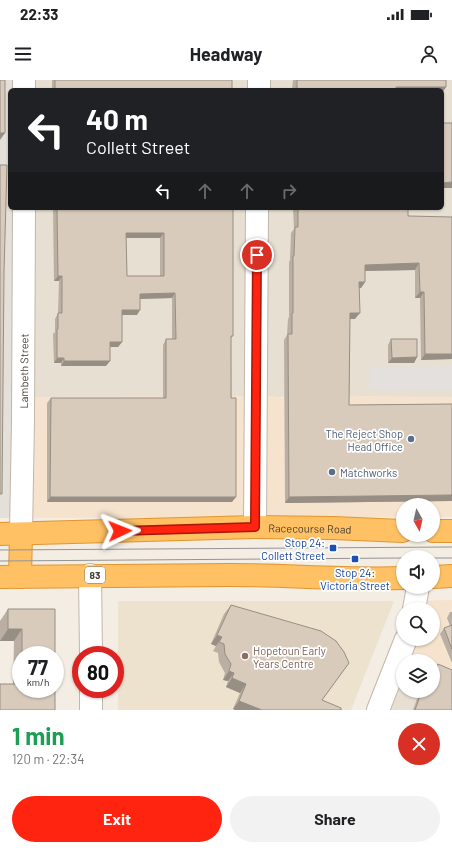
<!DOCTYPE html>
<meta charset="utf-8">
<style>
body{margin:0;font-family:Barlow,sans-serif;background:#f2f2f2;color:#202124;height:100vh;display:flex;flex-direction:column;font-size:15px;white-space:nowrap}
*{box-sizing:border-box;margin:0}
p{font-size:13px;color:#757577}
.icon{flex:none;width:22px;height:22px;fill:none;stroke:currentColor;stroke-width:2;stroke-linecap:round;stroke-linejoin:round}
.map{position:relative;height:630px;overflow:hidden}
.side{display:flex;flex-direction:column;background:#fff;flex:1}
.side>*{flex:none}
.top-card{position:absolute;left:8px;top:8px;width:436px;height:122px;border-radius:6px;box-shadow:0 1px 3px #0004;background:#202124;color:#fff;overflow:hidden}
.needle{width:26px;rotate:172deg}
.controls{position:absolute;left:396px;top:418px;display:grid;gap:8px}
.controls a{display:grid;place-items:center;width:44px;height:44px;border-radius:50%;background:#fff;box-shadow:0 1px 3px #0004;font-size:20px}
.speed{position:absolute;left:12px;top:566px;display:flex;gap:8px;font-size:20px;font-weight:700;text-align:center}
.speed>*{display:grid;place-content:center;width:52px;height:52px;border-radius:50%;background:#fff;box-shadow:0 1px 3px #0004;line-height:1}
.speed small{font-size:10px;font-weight:400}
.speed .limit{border:6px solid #d22;background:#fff;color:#111}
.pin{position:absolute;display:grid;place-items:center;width:34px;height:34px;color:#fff;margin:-17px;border:2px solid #fff;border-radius:50%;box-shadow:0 1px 4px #0007}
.me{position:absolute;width:44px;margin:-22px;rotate:88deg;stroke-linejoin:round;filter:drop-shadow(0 0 3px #0008)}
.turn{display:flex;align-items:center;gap:14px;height:84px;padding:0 12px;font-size:18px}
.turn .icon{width:52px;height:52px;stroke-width:2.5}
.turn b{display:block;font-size:28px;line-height:34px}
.lanes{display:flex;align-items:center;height:38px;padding:0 12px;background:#0003;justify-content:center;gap:20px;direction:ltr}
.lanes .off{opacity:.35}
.round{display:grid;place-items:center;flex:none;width:42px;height:42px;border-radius:21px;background:#f2f2f2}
.headline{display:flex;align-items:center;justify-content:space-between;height:68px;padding:0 12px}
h1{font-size:24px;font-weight:700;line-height:30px;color:#1e9e55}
.cta{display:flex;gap:8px;margin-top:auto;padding:8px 12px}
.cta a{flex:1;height:46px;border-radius:24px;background:#ff240f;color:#fff;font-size:16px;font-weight:700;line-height:46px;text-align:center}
.cta a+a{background:#f2f2f2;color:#202124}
.status{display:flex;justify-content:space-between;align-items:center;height:28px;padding:0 20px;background:#fff;direction:ltr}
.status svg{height:11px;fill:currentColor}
header{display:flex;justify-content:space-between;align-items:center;height:52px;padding:0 12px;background:#fff;font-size:18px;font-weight:700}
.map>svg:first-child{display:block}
.residential{fill:#e7dfd2}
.commercial{fill:#f6e3ce}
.industrial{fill:#e5dfd9}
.education{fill:#ece2cd}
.parking{fill:#e3e0dd}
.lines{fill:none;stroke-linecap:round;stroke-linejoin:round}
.minor-casing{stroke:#c1b7aa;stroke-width:24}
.highway-casing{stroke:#e2952f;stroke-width:24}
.minor{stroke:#fff;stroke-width:22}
.highway{stroke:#ffc163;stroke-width:22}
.tram{stroke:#949494;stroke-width:1}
.wall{fill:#baafa2;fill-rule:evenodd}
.shaded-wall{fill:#978e84}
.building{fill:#d8cbbc;stroke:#978e84;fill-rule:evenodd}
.route-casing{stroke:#a6170a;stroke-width:10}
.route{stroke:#ff240f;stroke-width:7}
.service-dot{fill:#5c6f8a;stroke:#fff;stroke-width:1.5}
.transit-dot{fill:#1a4fb4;stroke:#fff;stroke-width:1.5}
.education-dot{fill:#8d6e63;stroke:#fff;stroke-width:1.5}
.labels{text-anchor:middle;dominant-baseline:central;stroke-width:3.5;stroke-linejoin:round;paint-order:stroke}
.shield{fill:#fff;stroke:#7d7771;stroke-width:1}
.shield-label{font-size:10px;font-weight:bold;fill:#453d34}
.street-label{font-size:11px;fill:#453d34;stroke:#fff}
.service-label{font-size:11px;fill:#4e5e75;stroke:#fff;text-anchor:end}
.transit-label{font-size:11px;fill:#164399;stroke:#fff;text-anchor:end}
.education-label{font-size:11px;fill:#785e54;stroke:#fff;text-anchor:start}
</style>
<div class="status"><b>22:33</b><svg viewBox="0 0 49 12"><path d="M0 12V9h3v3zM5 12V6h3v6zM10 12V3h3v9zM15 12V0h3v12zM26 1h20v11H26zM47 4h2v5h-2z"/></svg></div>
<header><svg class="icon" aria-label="menu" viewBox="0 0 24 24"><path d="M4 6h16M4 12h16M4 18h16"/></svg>Headway<svg class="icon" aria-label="person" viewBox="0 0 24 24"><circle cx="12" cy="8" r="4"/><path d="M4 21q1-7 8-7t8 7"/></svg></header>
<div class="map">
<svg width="452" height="630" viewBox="0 0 452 630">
<rect width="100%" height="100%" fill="#f3ede4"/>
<!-- residential -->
<path class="residential" d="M23 0H452V317H23V128H442V10H23Z
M399 572 421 581H403V611H433V586L452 593V630H375Z"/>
<!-- commercial -->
<path class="commercial" d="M274 316 282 318 364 316 452 317V437H433V425H403V437L21 438 23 317Z
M452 520V593L433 586V581H421L399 572 404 559H433V529H415L418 521Z"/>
<!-- industrial -->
<path class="industrial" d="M0 0H24V10H10V128H24L21 438H0Z"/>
<!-- education -->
<path class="education" d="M118 521H394L351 630H118Z"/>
<!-- parking -->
<path class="parking" d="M452 286V309H370V287Z"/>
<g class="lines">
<defs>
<g id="minor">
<path d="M24 10V0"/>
<path d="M259 10V0"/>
<path d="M255 447 257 128"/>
<path id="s1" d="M21 454 23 340 24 128"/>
<path d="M90 495 91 575"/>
<path d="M414 529 418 507"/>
<path d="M91 609V630"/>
<path d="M378 630 406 559"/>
</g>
<g id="highway">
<path d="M433 451H452"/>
<path id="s2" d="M0 454 255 447 333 448 403 451"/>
<path d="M0 497C77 496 154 495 230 495 288 495 345 500 403 498"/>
<path d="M20 497 21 454"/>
<path d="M433 497 452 496"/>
</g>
</defs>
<!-- minor casing -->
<use href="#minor" class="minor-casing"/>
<!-- highway casing -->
<use href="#highway" class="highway-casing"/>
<!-- minor -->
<use href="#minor" class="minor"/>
<!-- highway -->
<use href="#highway" class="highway"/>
<!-- tram -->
<path class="tram" d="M0 470 452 467
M433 478H452
M0 481 403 478"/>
</g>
<!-- wall -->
<path class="wall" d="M52 0H232V10H52Z
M293 0H446V7L442 13V10H292Z
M53 128H233V256L231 258 232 422H47V323L51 318H163V265L166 259H172V218L140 219 137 235H122V262L118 267H110L106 286H61V283H54L53 254 55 252V239L58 233 59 201H54ZM126 158H160V196H127Z
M293 128H408V136L452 279 421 280 420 218H415V190L365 191V202L361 208H359L355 239H350L349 325 452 324V421L285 423 284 260 287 255 288 239 289 237V182L290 180 291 153 294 149Z
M391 259 417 277 414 283H388V265Z
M231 525 349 583 322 620 233 629 240 613 226 607 228 601 223 600 225 593 219 582 218 573 213 571 216 566 211 564 224 534Z
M8 529H55V630H0V604H13L14 561H0V541ZM21 575H55V609H21Z
M450 532H452V583L440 554 444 548 450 546 447 538Z
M438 584 452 630H413L417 619 421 613 424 614 426 611H433V593L434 590Z"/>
<!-- shaded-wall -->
<path class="shaded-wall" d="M396 7H446L442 13V10H394Z
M0 53H5L0 60Z
M452 102V108H442V103Z
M126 153H164L160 158H123Z
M419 183 415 190 361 191 365 185Z
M58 196H62L59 201H54Z
M359 202H365L361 208H355Z
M420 212H424L420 218H415Z
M175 213 172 218 137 219 140 214Z
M122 230H140L137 235H118Z
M350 233H360L355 239H346Z
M110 262H122L118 267H106Z
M425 274H452V279L421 280Z
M417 277 414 283H388L392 278Z
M57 278H64L61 283H54Z
M64 281H110L106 286H61Z
M452 415V421L285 423 289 417Z
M50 417H236L232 422H47Z
M8 549H22L14 561H0Z
M217 555 222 557 216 566 211 564Z
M229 591 234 593 228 601 223 600Z
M232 598 246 604 240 613 226 607Z
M239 621 262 630H235L233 629Z"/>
<!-- building -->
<path class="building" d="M0 0H5V53H0Z
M55 0H232V10H55Z
M297 0H446V7H396V10H297Z
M442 43H452V102L442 103Z
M0 85H7L4 192 2 414H0Z
M57 128H233V256H231V318H236V417H50L51 318H166V259H176L175 213 140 214V230H122V262H110V281H64V278H57V249H58V233H62V196H58ZM126 153H164V196H127Z
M298 128H408V136L452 137V274H425L424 212H420L419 183 365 185V202H359L360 233H350L349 325 452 324V415L289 417 288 254H292V233H293V176H294L295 147H298Z
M391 259H417V277L392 278Z
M231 525 321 551 336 561 344 572 349 583 322 620 341 628V630H262L239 621 246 604 232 598 234 593 229 591 231 584 225 574 224 564 219 562 222 557 217 555Z
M8 529H55V630H0V604H21V609H55V575H22V549H8Z
M452 545V569L444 548Z
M438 584 452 590V630H415L421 613 425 615 427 611H433V597Z"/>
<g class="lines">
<defs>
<path id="route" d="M120 451 255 447 257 175"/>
</defs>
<!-- route casing -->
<use href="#route" class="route-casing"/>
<!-- route -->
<use href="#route" class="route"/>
</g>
<!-- markers -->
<g class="service-dot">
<circle cx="411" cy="359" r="4"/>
<circle cx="332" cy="392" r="4"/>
</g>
<g class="transit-dot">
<rect x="329" y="464" width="8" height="8" rx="2"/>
<rect x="351" y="475" width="8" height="8" rx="2"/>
</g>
<circle class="education-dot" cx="245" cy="576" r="4"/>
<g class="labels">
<!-- shield labels -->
<rect class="shield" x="85" y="487" width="20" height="16" rx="3"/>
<g class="shield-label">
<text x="95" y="495">83</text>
</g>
<!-- street labels -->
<g class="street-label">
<text stroke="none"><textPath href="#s1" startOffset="163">Lambeth Street</textPath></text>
<text stroke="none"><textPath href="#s2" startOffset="310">Racecourse Road</textPath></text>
</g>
<!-- service labels -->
<g class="service-label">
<text x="403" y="353">The Reject Shop<tspan x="403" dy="13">Head Office</tspan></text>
<text x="340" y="392" text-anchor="start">Matchworks</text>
</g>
<!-- transit labels -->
<g class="transit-label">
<text x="325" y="462">Stop 24:<tspan x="325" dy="13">Collett Street</tspan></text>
<text x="355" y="492" text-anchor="middle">Stop 24:<tspan x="355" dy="13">Victoria Street</tspan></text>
</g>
<!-- education labels -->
<g class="education-label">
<text x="253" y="570">Hopetoun Early<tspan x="253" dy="13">Years Centre</tspan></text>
</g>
</g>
</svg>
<div class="controls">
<a><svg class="needle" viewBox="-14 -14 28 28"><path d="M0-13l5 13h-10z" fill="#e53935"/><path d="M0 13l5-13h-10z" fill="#757577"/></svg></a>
<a><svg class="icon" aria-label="sound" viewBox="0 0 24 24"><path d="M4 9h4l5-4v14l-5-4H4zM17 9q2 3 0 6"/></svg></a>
<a><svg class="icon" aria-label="search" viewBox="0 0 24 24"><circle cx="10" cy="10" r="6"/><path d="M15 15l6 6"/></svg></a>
<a><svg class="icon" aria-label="layers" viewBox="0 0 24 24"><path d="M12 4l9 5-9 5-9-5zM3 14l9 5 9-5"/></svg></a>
</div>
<div class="speed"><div>77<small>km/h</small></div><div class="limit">80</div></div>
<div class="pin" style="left:257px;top:175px;background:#d93025"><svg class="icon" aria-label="arrive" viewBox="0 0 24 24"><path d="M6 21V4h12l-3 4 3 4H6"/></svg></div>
<svg class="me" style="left:120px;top:451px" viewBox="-20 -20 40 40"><path d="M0-17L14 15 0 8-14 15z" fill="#ff240f" stroke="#fff" stroke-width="4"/></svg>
<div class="top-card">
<div class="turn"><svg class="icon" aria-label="left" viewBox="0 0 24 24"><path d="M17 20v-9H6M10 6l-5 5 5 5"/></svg><div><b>40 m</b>Collett Street</div></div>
<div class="lanes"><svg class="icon" aria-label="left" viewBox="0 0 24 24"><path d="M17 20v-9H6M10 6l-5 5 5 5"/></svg><svg class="icon off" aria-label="ahead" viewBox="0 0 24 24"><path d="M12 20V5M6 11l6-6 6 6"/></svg><svg class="icon off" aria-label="ahead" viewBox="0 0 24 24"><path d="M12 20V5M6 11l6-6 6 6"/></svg><svg class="icon off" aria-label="right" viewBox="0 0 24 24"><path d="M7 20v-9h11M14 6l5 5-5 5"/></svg></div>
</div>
</div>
<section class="side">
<div class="headline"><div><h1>1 min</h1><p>120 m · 22:34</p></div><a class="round" style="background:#d93025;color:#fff"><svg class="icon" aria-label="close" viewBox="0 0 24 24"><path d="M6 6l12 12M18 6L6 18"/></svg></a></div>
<div class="cta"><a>Exit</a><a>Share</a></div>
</section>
